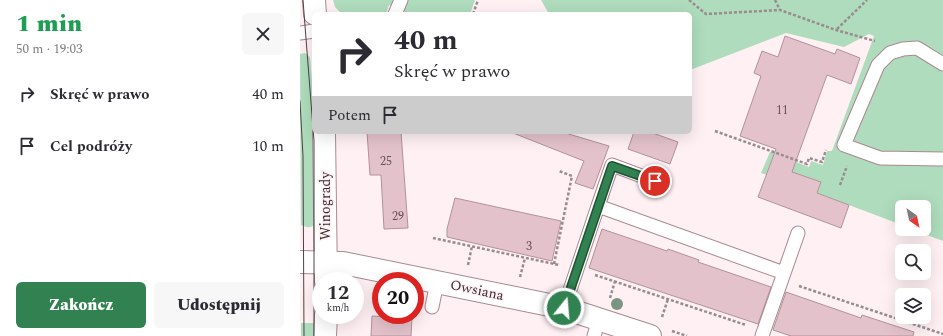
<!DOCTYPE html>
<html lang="pl">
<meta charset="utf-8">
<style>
body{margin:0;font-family:Spectral,serif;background:#f7f7f7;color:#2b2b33;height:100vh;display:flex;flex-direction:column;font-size:15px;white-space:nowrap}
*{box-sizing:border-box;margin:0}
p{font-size:13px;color:#7c7c81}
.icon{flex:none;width:22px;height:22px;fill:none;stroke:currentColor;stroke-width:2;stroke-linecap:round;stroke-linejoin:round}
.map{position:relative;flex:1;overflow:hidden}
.details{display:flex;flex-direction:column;background:#fff;width:300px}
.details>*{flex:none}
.banner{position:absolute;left:12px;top:12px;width:380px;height:122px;border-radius:6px;box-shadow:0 4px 16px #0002;background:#fff;color:#2b2b33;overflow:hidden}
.needle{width:26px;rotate:147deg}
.controls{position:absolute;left:595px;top:200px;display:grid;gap:8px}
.controls a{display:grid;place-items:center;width:36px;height:36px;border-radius:6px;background:#fff;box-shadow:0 4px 16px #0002;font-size:20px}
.speed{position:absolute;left:12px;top:272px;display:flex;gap:8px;font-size:20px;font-weight:700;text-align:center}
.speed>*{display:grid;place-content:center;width:52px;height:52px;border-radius:50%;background:#fff;box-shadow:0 4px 16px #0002;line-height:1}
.speed small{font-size:10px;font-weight:400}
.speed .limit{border:6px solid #d22;background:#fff;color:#111}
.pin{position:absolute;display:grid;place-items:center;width:34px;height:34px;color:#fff;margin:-17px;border:2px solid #fff;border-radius:50%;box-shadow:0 1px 4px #0007}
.me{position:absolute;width:44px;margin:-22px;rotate:17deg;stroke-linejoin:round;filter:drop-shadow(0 0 3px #0008)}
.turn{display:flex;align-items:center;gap:14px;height:84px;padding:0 16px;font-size:18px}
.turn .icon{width:52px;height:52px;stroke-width:2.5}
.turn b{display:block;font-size:28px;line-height:34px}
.then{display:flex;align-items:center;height:38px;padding:0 16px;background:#0003;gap:8px;font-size:15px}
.round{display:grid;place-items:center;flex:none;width:42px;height:42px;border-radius:6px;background:#f7f7f7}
.headline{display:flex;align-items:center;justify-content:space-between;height:68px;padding:0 16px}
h1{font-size:24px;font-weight:800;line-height:30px;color:#1e9e55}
.primary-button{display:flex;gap:8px;margin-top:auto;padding:8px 16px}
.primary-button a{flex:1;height:46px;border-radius:6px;background:#318151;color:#fff;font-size:16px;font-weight:800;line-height:46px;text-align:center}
.primary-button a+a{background:#f7f7f7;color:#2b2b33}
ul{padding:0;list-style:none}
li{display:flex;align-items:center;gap:12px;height:52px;padding:0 16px}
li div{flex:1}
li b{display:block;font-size:15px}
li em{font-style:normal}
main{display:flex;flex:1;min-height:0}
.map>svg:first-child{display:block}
.green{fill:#afdcbd}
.building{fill:#e4c2cb;stroke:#b2929a}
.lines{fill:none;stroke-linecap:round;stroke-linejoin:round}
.service-casing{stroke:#a98991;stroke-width:15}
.minor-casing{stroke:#a98991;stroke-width:24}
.tertiary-casing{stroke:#a98991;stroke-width:24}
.path{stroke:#998b8e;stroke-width:2.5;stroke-dasharray:3 2;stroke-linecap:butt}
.service{stroke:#fff;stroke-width:13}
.minor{stroke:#fff;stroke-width:22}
.tertiary{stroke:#fff;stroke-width:22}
.tram{stroke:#4f4245;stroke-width:1}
.tree{fill:#7b9483}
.route-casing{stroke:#205435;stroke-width:10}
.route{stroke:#318151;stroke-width:7}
.labels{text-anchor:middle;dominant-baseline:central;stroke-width:3;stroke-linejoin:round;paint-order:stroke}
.number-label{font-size:12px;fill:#645256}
.street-label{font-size:14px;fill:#392c2f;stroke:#fef0f3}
</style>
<main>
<section class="details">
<div class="headline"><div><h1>1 min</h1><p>50 m · 19:03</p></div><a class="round"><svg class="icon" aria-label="close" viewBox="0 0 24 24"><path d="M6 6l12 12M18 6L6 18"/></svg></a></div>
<ul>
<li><svg class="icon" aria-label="right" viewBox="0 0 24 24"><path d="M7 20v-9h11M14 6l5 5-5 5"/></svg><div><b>Skręć w prawo</b></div><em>40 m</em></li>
<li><svg class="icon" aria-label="arrive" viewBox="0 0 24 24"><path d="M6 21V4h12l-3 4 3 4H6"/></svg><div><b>Cel podróży</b></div><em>10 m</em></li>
</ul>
<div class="primary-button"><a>Zakończ</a><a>Udostępnij</a></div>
</section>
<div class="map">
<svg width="643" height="336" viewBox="0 0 643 336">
<rect width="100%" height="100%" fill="#fef0f3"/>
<!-- green -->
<path class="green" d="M33 0H94L91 6 89 5 86 14H42L35 7Z
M107 0H175L170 14H104L105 11H103Z
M241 0H643V241L611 229H624V207H602V225L517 193 521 182 495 173 491 183 507 190 461 173 470 152 509 167 511 161 523 165 527 151H532L574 36 569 34 544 47 486 33 390 70V14H249Z
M5 53 10 57 14 105 17 224C11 228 7 228 1 225L0 54Z
M1 323H17V336H1Z"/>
<!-- building -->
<path class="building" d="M485 36 535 54 537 49 560 58 551 84 527 75 492 172 521 182 517 193 549 205 541 228 458 197 476 149 440 136 461 76 454 73 462 51 478 57Z
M67 132H101L108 228 84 229 81 175H70Z
M213 132H262L309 146 293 189 275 183 284 161 213 133Z
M334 132H350L378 142 370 164 328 149Z
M155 198 261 221 252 261 147 237V229Z
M302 229 367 251 368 249 399 260 398 262 471 287 458 324 289 268Z
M486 292 561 318 562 315 614 332 613 336H491L473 330Z
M72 316 112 318 111 336H71Z"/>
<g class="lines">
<defs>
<path id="service" d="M95 14 101 0
M0 33 14 31
M643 64 617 48 603 49 590 53 578 65 544 145 580 158 643 159
M355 181 312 165 298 206 484 273
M132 307 137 282
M264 308 298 206
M294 336 299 319
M462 336 498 233"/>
<path id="minor" d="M0 262 43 263 264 308 350 336"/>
<path id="tertiary" d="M14 0 15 14
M24 132 26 281
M25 336 26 315"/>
</defs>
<!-- service casing -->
<use href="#service" class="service-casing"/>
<!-- minor casing -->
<use href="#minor" class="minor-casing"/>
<!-- tertiary casing -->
<use href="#tertiary" class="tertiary-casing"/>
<!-- path -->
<path class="path" d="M389 0 406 14 480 10 536 30 575 41
M475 0 480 10
M173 14 178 0
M537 29 567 0
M415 131 507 164 509 158 522 162 526 150
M540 185 547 166
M133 238 259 265
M254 264 272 176 259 171
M168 265 172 246
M295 275 446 325
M220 277 225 258
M499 286 643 334
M310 298 315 281
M362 317 368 299
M372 331 387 336"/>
<!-- service -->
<use href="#service" class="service"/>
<!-- minor -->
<use href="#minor" class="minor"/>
<!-- tertiary -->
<use href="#tertiary" class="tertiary"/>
<!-- tram -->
<path class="tram" d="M3 0 14 141V336
M0 101 3 156 4 336"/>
</g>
<!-- trees -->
<circle class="tree" cx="317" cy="304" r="6"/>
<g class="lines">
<defs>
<path id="route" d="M264 308 312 166 355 181"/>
</defs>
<!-- route casing -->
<use href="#route" class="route-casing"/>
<!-- route -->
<use href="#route" class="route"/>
</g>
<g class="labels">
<!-- number labels -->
<g class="number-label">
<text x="482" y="110">11</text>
<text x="86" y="161">25</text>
<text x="98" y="216">29</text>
<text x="229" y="246">3</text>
</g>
<!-- street labels -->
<g class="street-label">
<text transform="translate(25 206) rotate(-90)">Winogrady</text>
<text transform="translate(177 290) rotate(12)">Owsiana</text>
</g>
</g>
</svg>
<div class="controls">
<a><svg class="needle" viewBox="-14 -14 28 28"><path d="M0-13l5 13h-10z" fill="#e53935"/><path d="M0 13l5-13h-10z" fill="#7c7c81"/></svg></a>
<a><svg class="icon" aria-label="search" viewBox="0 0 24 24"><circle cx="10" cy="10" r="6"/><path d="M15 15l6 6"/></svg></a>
<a><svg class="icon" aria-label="layers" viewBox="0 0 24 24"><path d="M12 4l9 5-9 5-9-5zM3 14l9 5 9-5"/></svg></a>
</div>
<div class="speed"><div>12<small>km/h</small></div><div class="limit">20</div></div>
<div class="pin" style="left:355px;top:181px;background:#d93025"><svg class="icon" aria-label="arrive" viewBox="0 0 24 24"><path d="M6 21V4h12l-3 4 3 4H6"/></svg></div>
<svg class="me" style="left:264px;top:308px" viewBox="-20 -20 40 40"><circle r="17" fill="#318151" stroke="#fff" stroke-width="3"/><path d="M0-11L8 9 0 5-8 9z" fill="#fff"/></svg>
<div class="banner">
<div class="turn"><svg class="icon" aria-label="right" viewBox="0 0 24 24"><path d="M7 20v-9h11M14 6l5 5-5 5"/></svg><div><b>40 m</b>Skręć w prawo</div></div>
<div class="then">Potem<svg class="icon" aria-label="arrive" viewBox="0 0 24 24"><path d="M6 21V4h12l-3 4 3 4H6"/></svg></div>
</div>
</div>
</main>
